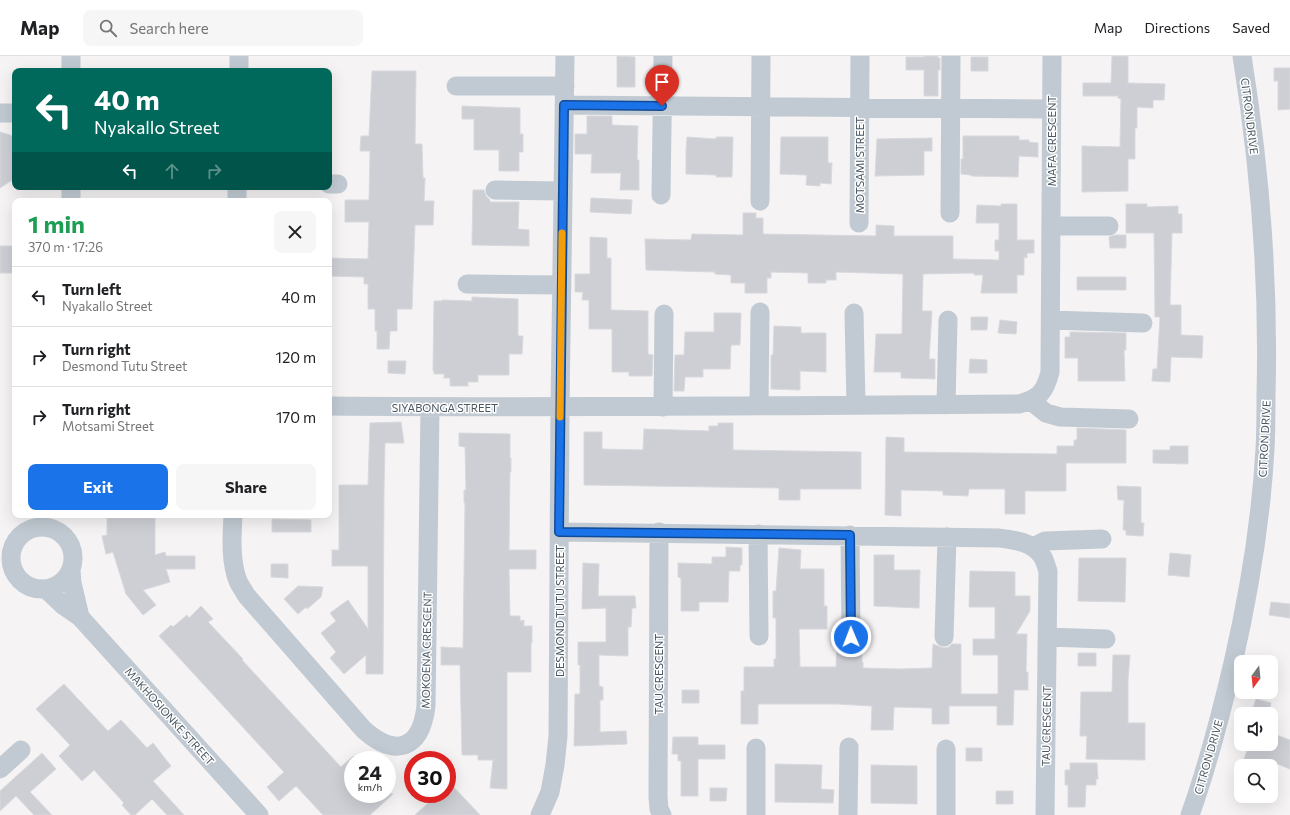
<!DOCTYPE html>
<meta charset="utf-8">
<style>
body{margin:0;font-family:Commissioner,sans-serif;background:#f6f6f6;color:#202124;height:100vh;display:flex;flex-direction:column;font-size:15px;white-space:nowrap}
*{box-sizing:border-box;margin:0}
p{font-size:13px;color:#757577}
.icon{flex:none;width:22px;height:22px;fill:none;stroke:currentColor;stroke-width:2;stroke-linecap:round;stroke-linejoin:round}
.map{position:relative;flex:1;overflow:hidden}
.drawer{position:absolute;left:12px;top:142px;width:320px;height:320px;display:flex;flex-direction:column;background:#fff;border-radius:8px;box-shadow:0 4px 16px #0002}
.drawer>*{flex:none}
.hud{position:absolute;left:12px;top:12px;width:320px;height:122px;border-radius:8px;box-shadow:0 4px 16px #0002;background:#00695c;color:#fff;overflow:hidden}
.needle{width:26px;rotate:195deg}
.buttons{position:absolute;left:1234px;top:599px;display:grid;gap:8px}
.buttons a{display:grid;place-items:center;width:44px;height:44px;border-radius:8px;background:#fff;box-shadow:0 4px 16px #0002;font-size:20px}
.speed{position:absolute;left:344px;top:695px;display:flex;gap:8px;font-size:20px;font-weight:700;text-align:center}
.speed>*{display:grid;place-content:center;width:52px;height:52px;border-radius:50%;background:#fff;box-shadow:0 4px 16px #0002;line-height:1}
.speed small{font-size:10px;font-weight:400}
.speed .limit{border:6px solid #d22;background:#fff;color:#111}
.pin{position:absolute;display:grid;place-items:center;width:34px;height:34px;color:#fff;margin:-41px -17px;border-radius:50% 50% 50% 0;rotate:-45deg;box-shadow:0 0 4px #0007}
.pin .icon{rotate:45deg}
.me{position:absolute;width:44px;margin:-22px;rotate:359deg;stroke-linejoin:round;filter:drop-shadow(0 0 3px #0008)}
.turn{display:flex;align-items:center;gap:14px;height:84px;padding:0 16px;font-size:18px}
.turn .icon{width:52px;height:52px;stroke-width:2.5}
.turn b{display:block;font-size:28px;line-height:34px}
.lanes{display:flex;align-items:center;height:38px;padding:0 16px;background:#0003;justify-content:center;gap:20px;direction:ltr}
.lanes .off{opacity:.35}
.round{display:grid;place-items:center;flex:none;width:42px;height:42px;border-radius:8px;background:#f6f6f6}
.head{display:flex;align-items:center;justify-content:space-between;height:68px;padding:0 16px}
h1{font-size:24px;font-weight:700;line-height:30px;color:#1e9e55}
.cta{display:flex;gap:8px;margin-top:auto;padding:8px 16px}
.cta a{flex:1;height:46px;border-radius:8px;background:#1a73e8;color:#fff;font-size:16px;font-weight:700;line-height:46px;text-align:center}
.cta a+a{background:#f6f6f6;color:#202124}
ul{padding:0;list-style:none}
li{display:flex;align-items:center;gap:12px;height:60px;padding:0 16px;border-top:1px solid #e0e0e0}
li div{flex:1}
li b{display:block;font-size:15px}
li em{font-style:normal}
header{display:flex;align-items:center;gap:24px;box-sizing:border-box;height:56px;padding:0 20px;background:#fff;border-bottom:1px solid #e0e0e0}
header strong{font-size:19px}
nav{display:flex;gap:22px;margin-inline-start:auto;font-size:14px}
.search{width:280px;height:36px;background:#f6f6f6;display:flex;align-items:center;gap:10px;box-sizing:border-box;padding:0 14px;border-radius:8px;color:#757577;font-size:15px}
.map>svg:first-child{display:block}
.building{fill:#cdcfd5;stroke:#d7d9de}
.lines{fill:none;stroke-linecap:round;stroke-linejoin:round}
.minor{stroke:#c1cad2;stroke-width:19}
.route-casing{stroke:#114b97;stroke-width:10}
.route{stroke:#1a73e8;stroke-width:7}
.slow{stroke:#f59e0b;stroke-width:7}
.labels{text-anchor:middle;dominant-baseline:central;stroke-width:3;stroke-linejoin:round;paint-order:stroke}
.street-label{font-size:11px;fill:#4a5661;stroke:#fff}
</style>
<header>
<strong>Map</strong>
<div class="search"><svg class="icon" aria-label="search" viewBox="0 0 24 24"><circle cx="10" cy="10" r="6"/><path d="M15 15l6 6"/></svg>Search here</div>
<nav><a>Map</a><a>Directions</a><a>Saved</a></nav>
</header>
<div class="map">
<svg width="1290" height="759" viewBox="0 0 1290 759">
<rect width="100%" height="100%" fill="#f5f3f3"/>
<!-- building -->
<path class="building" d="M617 0 635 1V31H617Z
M924 0H938V2H940V14H938V40H924V14H906V1H924Z
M1112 0H1128V27L1165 28 1164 44H1153V52L1137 51V72H1135V103H1128V135L1082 136V90L1120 91 1121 43 1118 42V40H1083V27H1111Z
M971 1H988V15H971Z
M1274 12H1290V53L1278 54V25H1274Z
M372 15H416L415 88H422L423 122H425L424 145H434L433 169H415L412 253H397V275H390L389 293H377V275H375V253H368V228H364V221L329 220V202L368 203 369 166H345V144H369L370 95H360L361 80H369Z
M462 50 520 52V78H523V96H519V115H499V94H474V63H462Z
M587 60H612V69L638 70 637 104H639V134H620L621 117H591L592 98H575V78H587Z
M0 76 10 79 15 82V122L0 132Z
M963 80H1019V84H1029V86L1038 87V101L1019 100 1018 121 971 120V119L961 118V103H963Z
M687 81 716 83V81H733L732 121H716V119L686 118V95Z
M781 81H828V107H832L831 128 820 127V130L806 129 807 119 780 118Z
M932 82V95H924V119L875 120 877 83Z
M473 134H484L486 140 490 144V146H519L518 173 529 174V190L472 189Z
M591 142 632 144 631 158 590 156Z
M1001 148H1017V184H1034V197H1027V202L1024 201V219H1017V237H981L983 219H974V217L923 218 922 255H932L929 303H935V323L901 322V316H874L876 278H902L903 218 836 216V224H826V227H808V217L771 216V222H767V237H745V227H731V219L715 218V216L646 214 645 183 691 184 692 178 743 179V157H756V162H763V178L876 180V169L894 170V180H953V203L999 204V195H995V184H999V167H976L977 149 1001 150Z
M1126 148H1147V151L1178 150V158H1182V177H1172L1170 249H1181V279L1203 280 1202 302 1171 301 1170 326 1152 325 1153 313H1157L1160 261H1155L1154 177H1126Z
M1115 179H1126V192H1110L1109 181Z
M590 181 607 182V202H611V254L648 255V298L653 299 652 320H629V316H612V273H589V244H582L583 236H575V218H590Z
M0 190H15V217H0Z
M1077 221H1126V234H1077Z
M472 241 518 243V280H523L522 298H509V319H478V326H468V330H450V322H444V318H434V315H433L434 245H442V244L472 245Z
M714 257H741L740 289H731L730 313H703V321H685L684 335H674L675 299H684L685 276H714Z
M971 261H988L987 274H971Z
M1000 264 1017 266 1016 278 998 277Z
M774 270 801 271V277H826V316L800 315V334L771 333V299H773Z
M1070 276 1126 277V294H1124L1125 325H1078V302H1065V281H1070Z
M970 303 987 304V317H969Z
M388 305H406L405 318 388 317Z
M401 366 404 387H385L384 434 383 618H366V599L344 618 330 602 336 596 321 577 336 565 330 557 348 544 368 573V510H332V494H339V429H368L370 367Z
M718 367H733V394L861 396V433H800V444H779V432L584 429V376H602V393L643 394 644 373 709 375V370H718Z
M1077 372 1126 374V407H1066V435H1025V458H1005V433H969L968 440 943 439V435L901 434V460L885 459 886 381 904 382V396L1057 398V390H1074V384H1077Z
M459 377 510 378V402H511V416H510L509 494H536V513H509L510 560H520V565L524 564V570H532V587H531V616H507V733L490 732 493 704H478V699H462L460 609H441V591L463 592 465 447H464V434H466L465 391 459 390Z
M1170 390H1188V408L1153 407V394H1170Z
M1117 430 1141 431V467H1144L1143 480 1126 479V474H1123L1124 444H1118Z
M107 462H155V499L165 496 166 500H195V513H166L170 526 143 534 156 549 143 559 126 538 113 496 106 498 102 480 107 479Z
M272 463 311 464V476H272Z
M726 491 742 492V509H740V515H729L728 546H699V555H681V522L678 521V507L712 508V501H726Z
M779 492 801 494 800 513H824V550H827V573H799L800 611H836L837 585H841L845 590 851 592 862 590V606H863V612L900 613 932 612 933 588 944 592 949 591 952 588H961V638H998V599H973V583H995V551H969L970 515 1015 516V540H1030V555L1016 578H1027L1026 616H1028V634H1014L1013 669H997V650H949V668H932V652L894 651 893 674H871L872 650 837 648H758V668H741V635H744V611H774V603H776V562H773V535H776Z
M1170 497 1191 499 1189 521 1168 519Z
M874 499H894V514H920L919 552 874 550Z
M1079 502H1126L1125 546 1078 545Z
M583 507 599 508 598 540H635L636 552H632L631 571H628V600L599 599V630L603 631V644H600V676L626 675 627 688 574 690 575 638H580V609H578V586H606V552L582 553Z
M271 508H288V522L271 521Z
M298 530 323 531 321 541 307 553 306 551 298 558 284 543Z
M1271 546 1290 548V562L1269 559Z
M201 550 213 563 208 566 243 603 242 604 341 711 353 700V738H393L370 759H323L296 730 279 745 267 731 284 716 159 580 171 569 173 571 187 559 189 562Z
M1078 597H1096V610H1078Z
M1113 599H1130L1128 623V667H1145V704L1086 703 1087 680H1080L1081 636H1112Z
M64 628 108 675 121 664 147 692 153 687 171 710 153 725 184 759H167L152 743 135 759H131L122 749 124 747 94 714 82 725 59 700 70 689 36 653Z
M682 634H699V647H682Z
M1256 643 1271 647 1269 658H1261L1252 655Z
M1271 677 1290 684V713L1267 704 1265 710H1241L1250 688H1271Z
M673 681H698V689H725V703H698V740H681V705H678V698H672Z
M966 692H982V705H966Z
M42 697 56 713 30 736 52 759H34L16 740 0 755V735Z
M1070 707H1097L1098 723H1096V729H1086L1085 751H1068V729H1065V714H1070Z
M775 708 822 709 821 733 834 734 833 747 775 746Z
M871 709 917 710V748L871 747Z
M447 724 480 759H415L438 738H447Z
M710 732H727L726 745H710Z
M996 735H1013V748H996Z"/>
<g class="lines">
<!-- minor -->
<path class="minor" d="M71 15V0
M239 15V0
M456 30H565
M564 49 1051 53
M0 57H15
M329 128H338
M495 134 563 135
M661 139 663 0
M71 145V131
M237 145V131
M760 145 761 0
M950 157 951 0
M859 167 860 0
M1051 170H1109
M467 228 562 229
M854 257 856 349
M1051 264 1143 267
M1031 345 1046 357 1060 361 1129 363
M946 349 948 264
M329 350C559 352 789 350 1019 348 1039 343 1045 336 1050 316L1052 0
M759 350 760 256
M663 351 664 258
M233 459C232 480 230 505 238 525 240 530 244 535 246 539L364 674C396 702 421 693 426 650L430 351
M11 502a31 31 0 1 1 62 0a31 31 0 1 1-62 0Z
M559 476 999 482C1015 484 1032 486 1042 500 1045 504 1046 510 1048 515L1045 759
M659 476 658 741 659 753 662 759
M758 478 759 580
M850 479 851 581
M1033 491 1045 485 1102 483
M71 514 72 527 80 561
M46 533 64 550 80 561 259 759
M944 581 947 481
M1047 581 1106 583
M0 713 21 694
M540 759 550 736 555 709 558 680 560 351 565 0
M756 759V692
M848 759 849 691
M946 759V693
M1190 759C1208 709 1221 658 1233 607 1249 537 1261 465 1265 393 1266 375 1266 357 1266 339 1269 226 1260 112 1242 0"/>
</g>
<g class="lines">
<defs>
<path id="route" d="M662 50 564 49 559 476 850 479 851 581"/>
</defs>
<!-- route casing -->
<use href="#route" class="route-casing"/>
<!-- route -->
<use href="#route" class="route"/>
<!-- slow -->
<path class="slow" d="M560 361 562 177"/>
</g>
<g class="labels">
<!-- street labels -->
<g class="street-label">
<text transform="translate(1250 60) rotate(83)">CITRON DRIVE</text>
<text transform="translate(1051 85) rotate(-90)">MAFA CRESCENT</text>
<text transform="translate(859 109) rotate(-90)">MOTSAMI STREET</text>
<text x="445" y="351">SIYABONGA STREET</text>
<text transform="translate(1264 383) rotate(-87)">CITRON DRIVE</text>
<text transform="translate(559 555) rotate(-90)">DESMOND TUTU STREET</text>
<text transform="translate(426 594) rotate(-89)">MOKOENA CRESCENT</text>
<text transform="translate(658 618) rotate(-90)">TAU CRESCENT</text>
<text transform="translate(170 660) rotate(48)">MAKHOSIONKE STREET</text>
<text transform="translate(1046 670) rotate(-89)">TAU CRESCENT</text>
<text transform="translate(1208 701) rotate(-74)">CITRON DRIVE</text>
</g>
</g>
</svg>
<div class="buttons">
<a><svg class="needle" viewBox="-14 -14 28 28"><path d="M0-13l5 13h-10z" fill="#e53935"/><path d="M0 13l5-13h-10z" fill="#757577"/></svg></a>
<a><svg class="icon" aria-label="sound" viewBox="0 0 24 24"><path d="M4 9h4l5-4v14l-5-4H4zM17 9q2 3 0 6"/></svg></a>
<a><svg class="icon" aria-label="search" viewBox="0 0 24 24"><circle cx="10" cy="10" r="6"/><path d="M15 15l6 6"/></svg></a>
</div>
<div class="speed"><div>24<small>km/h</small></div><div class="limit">30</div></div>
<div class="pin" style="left:662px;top:50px;background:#d93025"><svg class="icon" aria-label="arrive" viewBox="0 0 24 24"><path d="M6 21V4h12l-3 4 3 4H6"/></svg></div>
<svg class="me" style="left:851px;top:581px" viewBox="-20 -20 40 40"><circle r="17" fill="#1a73e8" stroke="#fff" stroke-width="3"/><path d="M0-11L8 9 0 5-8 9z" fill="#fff"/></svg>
<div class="hud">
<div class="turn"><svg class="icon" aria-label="left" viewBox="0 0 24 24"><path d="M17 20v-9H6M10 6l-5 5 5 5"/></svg><div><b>40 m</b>Nyakallo Street</div></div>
<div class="lanes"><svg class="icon" aria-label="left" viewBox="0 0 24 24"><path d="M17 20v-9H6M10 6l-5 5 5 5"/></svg><svg class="icon off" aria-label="ahead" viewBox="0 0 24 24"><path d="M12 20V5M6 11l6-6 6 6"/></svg><svg class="icon off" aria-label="right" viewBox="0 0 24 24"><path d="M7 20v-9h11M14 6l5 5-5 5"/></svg></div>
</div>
<section class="drawer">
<div class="head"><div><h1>1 min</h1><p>370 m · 17:26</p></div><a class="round"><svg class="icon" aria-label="close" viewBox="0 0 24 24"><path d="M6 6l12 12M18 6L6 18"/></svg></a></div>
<ul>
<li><svg class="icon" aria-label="left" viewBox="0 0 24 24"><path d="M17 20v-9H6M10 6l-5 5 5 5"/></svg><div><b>Turn left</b><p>Nyakallo Street</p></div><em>40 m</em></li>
<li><svg class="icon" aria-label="right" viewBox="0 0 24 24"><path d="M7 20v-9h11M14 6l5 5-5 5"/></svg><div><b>Turn right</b><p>Desmond Tutu Street</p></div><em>120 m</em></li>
<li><svg class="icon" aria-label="right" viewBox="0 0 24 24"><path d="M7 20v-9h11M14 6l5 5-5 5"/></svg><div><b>Turn right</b><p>Motsami Street</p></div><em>170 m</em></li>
</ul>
<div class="cta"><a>Exit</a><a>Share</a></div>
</section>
</div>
